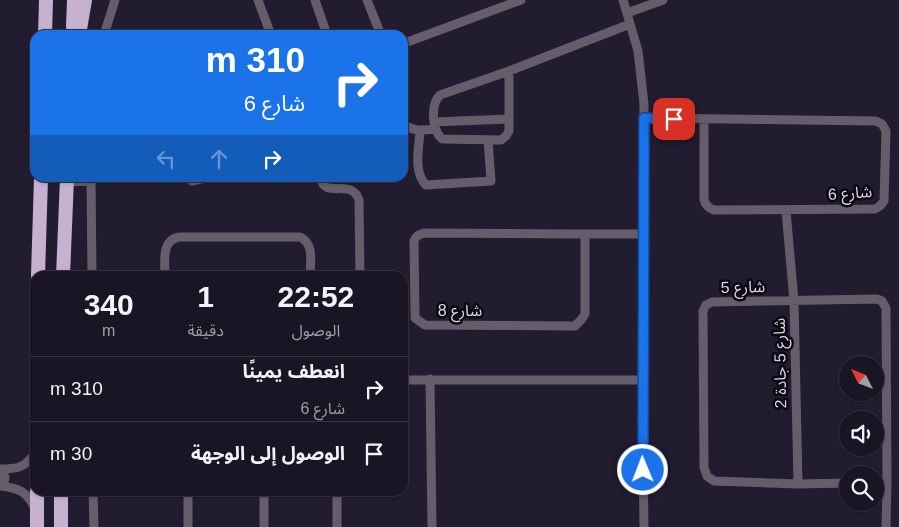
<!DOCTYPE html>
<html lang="ar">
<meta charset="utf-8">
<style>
body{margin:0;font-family:Arial,"Noto Sans Arabic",sans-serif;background:#231e2c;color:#f1f3f6;direction:rtl;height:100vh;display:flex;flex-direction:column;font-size:19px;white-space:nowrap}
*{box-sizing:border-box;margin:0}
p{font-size:16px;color:#9f9fa6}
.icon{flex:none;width:28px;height:28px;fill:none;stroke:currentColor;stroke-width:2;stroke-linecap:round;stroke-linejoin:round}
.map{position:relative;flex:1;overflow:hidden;direction:ltr}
.panel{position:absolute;left:30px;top:271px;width:378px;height:225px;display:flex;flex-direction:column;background:#1a1524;border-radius:15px;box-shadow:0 1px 4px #0004,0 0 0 1px #383441;direction:rtl}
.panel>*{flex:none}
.banner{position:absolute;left:30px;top:30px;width:378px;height:152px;border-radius:15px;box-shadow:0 1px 4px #0004,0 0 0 1px #383441;direction:rtl;background:#1a73e8;color:#fff;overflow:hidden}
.needle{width:32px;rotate:312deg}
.tools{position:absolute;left:839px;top:356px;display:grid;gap:10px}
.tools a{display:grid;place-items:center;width:45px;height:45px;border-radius:50%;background:#1a1524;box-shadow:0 1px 4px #0004,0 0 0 1px #383441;font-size:25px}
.pin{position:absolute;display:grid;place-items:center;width:42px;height:42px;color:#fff;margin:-21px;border-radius:10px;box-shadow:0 2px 8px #0006}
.me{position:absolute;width:55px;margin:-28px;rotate:359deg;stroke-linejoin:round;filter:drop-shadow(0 0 4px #0008)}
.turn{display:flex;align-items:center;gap:18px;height:105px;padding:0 20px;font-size:22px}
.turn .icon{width:65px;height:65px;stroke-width:2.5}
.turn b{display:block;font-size:35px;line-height:42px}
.lanes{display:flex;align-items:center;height:48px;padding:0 20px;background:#0003;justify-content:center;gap:25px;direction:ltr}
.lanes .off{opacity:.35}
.eta{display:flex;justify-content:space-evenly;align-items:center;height:85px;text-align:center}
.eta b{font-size:30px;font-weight:600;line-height:35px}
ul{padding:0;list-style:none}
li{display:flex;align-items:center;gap:15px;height:65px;padding:0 20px;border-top:1px solid #383441}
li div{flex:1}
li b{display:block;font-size:19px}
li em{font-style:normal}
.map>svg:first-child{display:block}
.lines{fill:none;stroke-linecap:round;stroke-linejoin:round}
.minor{stroke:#655d69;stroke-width:9}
.highway{stroke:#c7b1d1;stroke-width:14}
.route-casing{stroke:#114b97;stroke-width:12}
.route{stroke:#1a73e8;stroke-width:9}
.labels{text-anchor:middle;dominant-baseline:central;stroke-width:5;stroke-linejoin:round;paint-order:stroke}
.street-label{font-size:16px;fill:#dad7e5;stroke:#0b0811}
</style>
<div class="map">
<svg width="899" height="527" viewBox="0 0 899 527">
<rect width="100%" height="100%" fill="#221c30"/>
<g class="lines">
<!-- minor -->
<path class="minor" d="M258 0 271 35
M315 0 327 35
M367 0 381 35
M623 0 638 51 644 104 642 380 644 527
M627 13 663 0
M104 35 115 0
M402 44 521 0
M509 71V131L506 136 501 140 442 139C432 130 430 105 440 95L509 71 630 24
M644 118 876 121 882 124 886 131 884 201 880 206 875 209 714 210C708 208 705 205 704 199V120
M434 122 509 119
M402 124C414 131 421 131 435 129
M420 131C419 148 413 172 426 185L491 181 488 140
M91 178 92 276
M321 178C324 200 351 177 359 200L360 276
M192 181 205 178
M67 182 91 181
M786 211 794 301 798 484
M585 234V314L581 320 575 326 425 325 415 318 414 241C416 236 418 235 424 233L569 234H643
M165 276C165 262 161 240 179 237H300C315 244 310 263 310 276
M430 379 432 527
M402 380H642
M0 469C17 469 25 468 35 453
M0 469 5 477 4 483 0 485
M848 483 798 484 714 481 707 476 704 467 703 311 706 305 712 302 877 299 882 301 886 308 887 482 886 527
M875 483 887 482
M0 486C19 488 26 491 35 508
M93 491 94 527
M188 491V527
M264 491V527
M337 491V527"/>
<!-- highway -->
<path class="highway" d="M73 27 74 0
M45 35 46 0
M79 35 85 0
M38 276 41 178
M63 276 67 178
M61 491V527
M37 527V491"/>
</g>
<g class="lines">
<defs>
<path id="route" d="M643 470 644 118 674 119"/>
</defs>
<!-- route casing -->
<use href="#route" class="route-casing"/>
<!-- route -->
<use href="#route" class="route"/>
</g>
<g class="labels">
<!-- street labels -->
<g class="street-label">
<text transform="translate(850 193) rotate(-4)">شارع 6</text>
<text transform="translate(743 287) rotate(-1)">شارع 5</text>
<text x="460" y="310">شارع 8</text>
<text transform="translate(780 363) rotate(-91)">شارع 5 جادة 2</text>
</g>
</g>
</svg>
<div class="tools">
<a><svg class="needle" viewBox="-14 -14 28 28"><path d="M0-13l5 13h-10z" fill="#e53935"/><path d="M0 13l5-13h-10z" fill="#9f9fa6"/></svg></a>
<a><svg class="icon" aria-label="sound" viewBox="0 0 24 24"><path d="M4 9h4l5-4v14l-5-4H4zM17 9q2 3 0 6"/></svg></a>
<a><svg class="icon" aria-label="search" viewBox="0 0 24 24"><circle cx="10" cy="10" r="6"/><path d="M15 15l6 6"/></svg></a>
</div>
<div class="pin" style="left:674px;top:119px;background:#d93025"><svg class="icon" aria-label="arrive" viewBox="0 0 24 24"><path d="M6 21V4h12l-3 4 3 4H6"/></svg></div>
<svg class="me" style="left:643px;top:470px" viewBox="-20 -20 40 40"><circle r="17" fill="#1a73e8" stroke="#fff" stroke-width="3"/><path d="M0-11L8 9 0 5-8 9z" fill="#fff"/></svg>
<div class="banner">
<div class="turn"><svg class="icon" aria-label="right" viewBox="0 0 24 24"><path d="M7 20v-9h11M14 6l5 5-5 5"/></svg><div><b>310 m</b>شارع 6</div></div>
<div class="lanes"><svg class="icon off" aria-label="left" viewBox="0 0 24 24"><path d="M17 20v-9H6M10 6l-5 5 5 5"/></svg><svg class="icon off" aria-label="ahead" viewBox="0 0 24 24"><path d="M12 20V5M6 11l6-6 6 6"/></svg><svg class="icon" aria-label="right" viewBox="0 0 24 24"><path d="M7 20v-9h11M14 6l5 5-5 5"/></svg></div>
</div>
<section class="panel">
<div class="eta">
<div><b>22:52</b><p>الوصول</p></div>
<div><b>1</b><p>دقيقة</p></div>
<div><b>340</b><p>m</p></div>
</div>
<ul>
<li><svg class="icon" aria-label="right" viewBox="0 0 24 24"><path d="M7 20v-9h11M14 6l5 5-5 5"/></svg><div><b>انعطف يمينًا</b><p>شارع 6</p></div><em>310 m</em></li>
<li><svg class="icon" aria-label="arrive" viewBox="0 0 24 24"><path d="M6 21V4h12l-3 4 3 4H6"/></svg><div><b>الوصول إلى الوجهة</b></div><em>30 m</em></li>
</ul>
</section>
</div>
